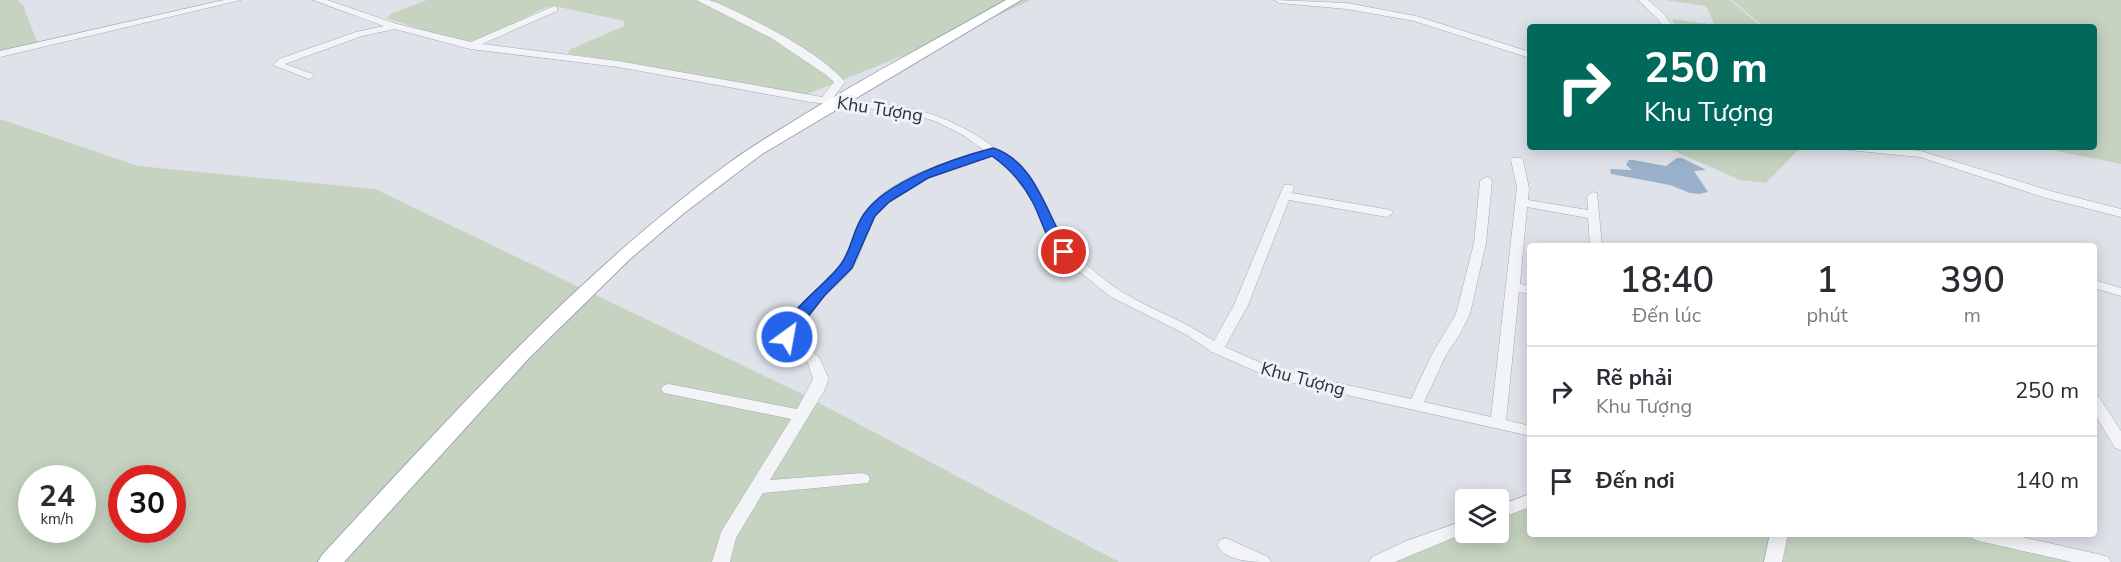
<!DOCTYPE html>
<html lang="vi">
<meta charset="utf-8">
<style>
body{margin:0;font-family:"Nunito Sans",sans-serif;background:#f7f7f7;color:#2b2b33;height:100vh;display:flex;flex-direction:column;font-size:22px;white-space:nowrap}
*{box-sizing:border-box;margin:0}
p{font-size:20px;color:#7c7c81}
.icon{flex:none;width:33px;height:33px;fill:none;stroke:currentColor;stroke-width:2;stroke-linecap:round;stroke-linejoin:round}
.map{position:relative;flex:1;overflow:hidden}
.sheet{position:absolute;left:1527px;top:243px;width:570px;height:294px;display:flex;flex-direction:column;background:#fff;border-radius:6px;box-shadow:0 3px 15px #0003}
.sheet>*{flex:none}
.guide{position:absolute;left:1527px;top:24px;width:570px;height:126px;border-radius:6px;box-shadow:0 3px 15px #0003;background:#00695c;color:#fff;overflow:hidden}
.fabs{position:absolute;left:1455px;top:489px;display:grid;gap:12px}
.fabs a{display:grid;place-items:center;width:54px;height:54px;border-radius:6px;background:#fff;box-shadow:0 3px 15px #0003;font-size:30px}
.speed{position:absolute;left:18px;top:465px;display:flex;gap:12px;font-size:30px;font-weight:700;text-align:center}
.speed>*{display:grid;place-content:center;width:78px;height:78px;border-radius:50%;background:#fff;box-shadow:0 3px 15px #0003;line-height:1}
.speed small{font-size:15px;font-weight:400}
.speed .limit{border:9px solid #d22;background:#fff;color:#111}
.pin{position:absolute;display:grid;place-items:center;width:51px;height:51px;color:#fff;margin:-26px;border:3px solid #fff;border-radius:50%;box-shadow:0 2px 6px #0007}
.me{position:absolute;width:66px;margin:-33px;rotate:32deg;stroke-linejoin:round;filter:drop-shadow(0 0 4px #0008)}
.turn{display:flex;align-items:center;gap:21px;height:126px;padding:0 18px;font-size:27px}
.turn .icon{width:78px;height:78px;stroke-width:2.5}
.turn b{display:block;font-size:42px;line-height:51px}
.eta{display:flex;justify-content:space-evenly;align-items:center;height:102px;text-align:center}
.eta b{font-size:36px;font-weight:600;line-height:42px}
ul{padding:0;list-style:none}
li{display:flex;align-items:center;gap:18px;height:90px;padding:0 18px;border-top:2px solid #e1e1e2}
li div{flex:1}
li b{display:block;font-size:22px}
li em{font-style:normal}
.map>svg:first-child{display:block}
.green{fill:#c5d3c0;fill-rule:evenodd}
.water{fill:#99b1ca}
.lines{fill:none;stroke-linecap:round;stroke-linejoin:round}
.minor-casing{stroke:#a4aab3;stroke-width:1}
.major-casing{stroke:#9ea7b5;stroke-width:2}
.minor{fill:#f2f4f7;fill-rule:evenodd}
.major{fill:#fff;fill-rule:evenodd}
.route{fill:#2563eb;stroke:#184099;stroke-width:1.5}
.labels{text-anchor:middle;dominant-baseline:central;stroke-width:6;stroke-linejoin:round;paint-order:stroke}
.street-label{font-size:18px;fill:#283140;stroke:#eff2f6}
</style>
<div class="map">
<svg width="2121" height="562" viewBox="0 0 2121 562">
<rect width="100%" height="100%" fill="#dfe3e9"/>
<!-- green -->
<path class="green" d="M0 0H17L23 5 38 45 0 53Z
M427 0H1031L965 31 805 95 620 61 568 54 569 50 624 26V21L554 6C540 8 531 15 519 21 502 30 480 41 460 42L386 18 393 13Z
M1665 0H1730L1762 27H1675L1672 19 1709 24 1714 23 1706 6Z
M1732 0H2121V164L2037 147H2094V27H1764Z
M0 119 138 166 375 189 802 394 1119 562H0ZM32 478H82V530H32ZM122 478H172V530H122Z
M1665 147H1801L1766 183 1740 180Z
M1530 502V534H1953L2078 562H1388L1466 532H1498L1499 515Z"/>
<!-- water -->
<path class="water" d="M1677 158H1682L1706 170 1694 171 1708 192 1699 194 1690 193 1670 185 1611 174 1610 169 1632 170 1626 165 1629 160H1633L1666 166Z"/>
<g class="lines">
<defs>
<path id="minor" d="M224 0H241L0 57V51Z
M313 0H327L397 24 471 42 554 6 557 7V11L482 44 618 61 822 97 834 82 826 75 771 38 696 0H709L718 3C756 21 818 50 845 82L833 98C898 105 935 106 991 145 1005 155 1019 164 1029 177 1047 202 1054 236 1075 255 1089 267 1106 282 1122 292 1152 310 1185 321 1214 341L1234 305 1284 185H1292L1294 188 1292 193 1391 210 1393 213 1387 217 1289 200 1248 305 1225 347 1275 369 1411 399 1432 354 1456 314 1474 243 1480 181 1486 177 1490 178 1492 181 1486 243 1470 314 1460 334 1446 355 1424 402 1491 417 1517 188 1511 160 1513 158H1521L1523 160 1529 188 1528 200 1588 210 1587 196 1593 192 1597 193 1602 246H1590L1588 218 1527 207 1520 284 1530 286V294L1519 292 1506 420 1530 426V436L1271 378 1212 352 1187 335 1111 297 1066 261 1051 244 1033 201 1019 180 1007 166 992 156C952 169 896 181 873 220 863 235 863 255 851 270 832 293 801 309 795 340L819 357 829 379 824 391 770 480 862 473 868 475 870 479 868 483 763 493 736 538 730 562H712L721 532 791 419 669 394 664 393 661 389 664 385 669 384 797 409 813 379 808 363 782 345 780 342C788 307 820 290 842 264 852 251 853 232 862 217 887 177 942 164 985 151L963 135 937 122 910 113 810 102 618 67 470 49 395 29 362 36 285 64 313 74 314 76 309 79 273 65 279 59 356 32 384 26Z
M1274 0 1347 3 1416 16 1530 52V58L1414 21 1347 9 1279 3Z
M1638 0H1648L1665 15 1673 27H1663L1658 19Z
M1842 147H1884L1921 151 2054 192 2121 209V217L2046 198 1920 157 1848 150Z
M2094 280 2121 288V296L2094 288Z
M2094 396 2099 397 2121 431V450L2115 448 2094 413Z
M1530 494V507L1498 519V506Z
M1466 520 1467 532 1395 562H1369L1372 557 1406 541Z
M1770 534H1788L1782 562H1764Z
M1970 534H2009L2102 555 2108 557 2111 562H2072L1979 541 1973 539Z
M1226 538 1268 557 1271 562C1254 562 1226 562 1217 545L1220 540Z"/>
<path id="major" d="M1006 0H1021L762 154 684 213 630 259 529 358 344 562H318L322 555C450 417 576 275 729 163 753 145 780 130 805 114 871 74 939 38 1006 0Z"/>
</defs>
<!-- minor casing -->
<use href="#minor" class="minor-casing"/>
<!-- major casing -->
<use href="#major" class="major-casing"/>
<!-- minor -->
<use href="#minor" class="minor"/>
<!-- major -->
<use href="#major" class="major"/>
</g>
<!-- route -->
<path class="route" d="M993 148C1038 162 1047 220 1071 252L1069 255H1060C1045 239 1042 219 1032 201 1022 182 1009 168 992 156L928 178 889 202 875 216 852 268 825 295 796 332 792 340H782L780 337C786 311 826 285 841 264 852 249 853 229 864 214 886 181 955 158 993 148Z"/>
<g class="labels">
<!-- street labels -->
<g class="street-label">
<text transform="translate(880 109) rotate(9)">Khu Tượng</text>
<text transform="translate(1303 379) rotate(15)">Khu Tượng</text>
</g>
</g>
</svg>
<div class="fabs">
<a><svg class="icon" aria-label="layers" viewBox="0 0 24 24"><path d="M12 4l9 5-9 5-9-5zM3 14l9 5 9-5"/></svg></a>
</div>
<div class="speed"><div>24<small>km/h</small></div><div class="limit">30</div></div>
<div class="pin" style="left:1064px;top:252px;background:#d93025"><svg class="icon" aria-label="arrive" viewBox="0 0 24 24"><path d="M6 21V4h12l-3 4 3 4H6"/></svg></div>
<svg class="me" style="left:787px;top:337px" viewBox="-20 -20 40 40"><circle r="17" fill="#2563eb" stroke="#fff" stroke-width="3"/><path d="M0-11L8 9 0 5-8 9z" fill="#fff"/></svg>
<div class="guide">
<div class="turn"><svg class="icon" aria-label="right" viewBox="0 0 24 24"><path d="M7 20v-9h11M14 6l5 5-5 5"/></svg><div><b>250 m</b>Khu Tượng</div></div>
</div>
<section class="sheet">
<div class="eta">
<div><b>18:40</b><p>Đến lúc</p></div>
<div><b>1</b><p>phút</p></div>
<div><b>390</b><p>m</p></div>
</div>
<ul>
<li><svg class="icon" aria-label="right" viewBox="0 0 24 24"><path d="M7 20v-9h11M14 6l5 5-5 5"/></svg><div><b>Rẽ phải</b><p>Khu Tượng</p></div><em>250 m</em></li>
<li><svg class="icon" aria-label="arrive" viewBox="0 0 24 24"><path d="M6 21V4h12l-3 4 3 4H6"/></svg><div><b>Đến nơi</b></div><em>140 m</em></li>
</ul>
</section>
</div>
